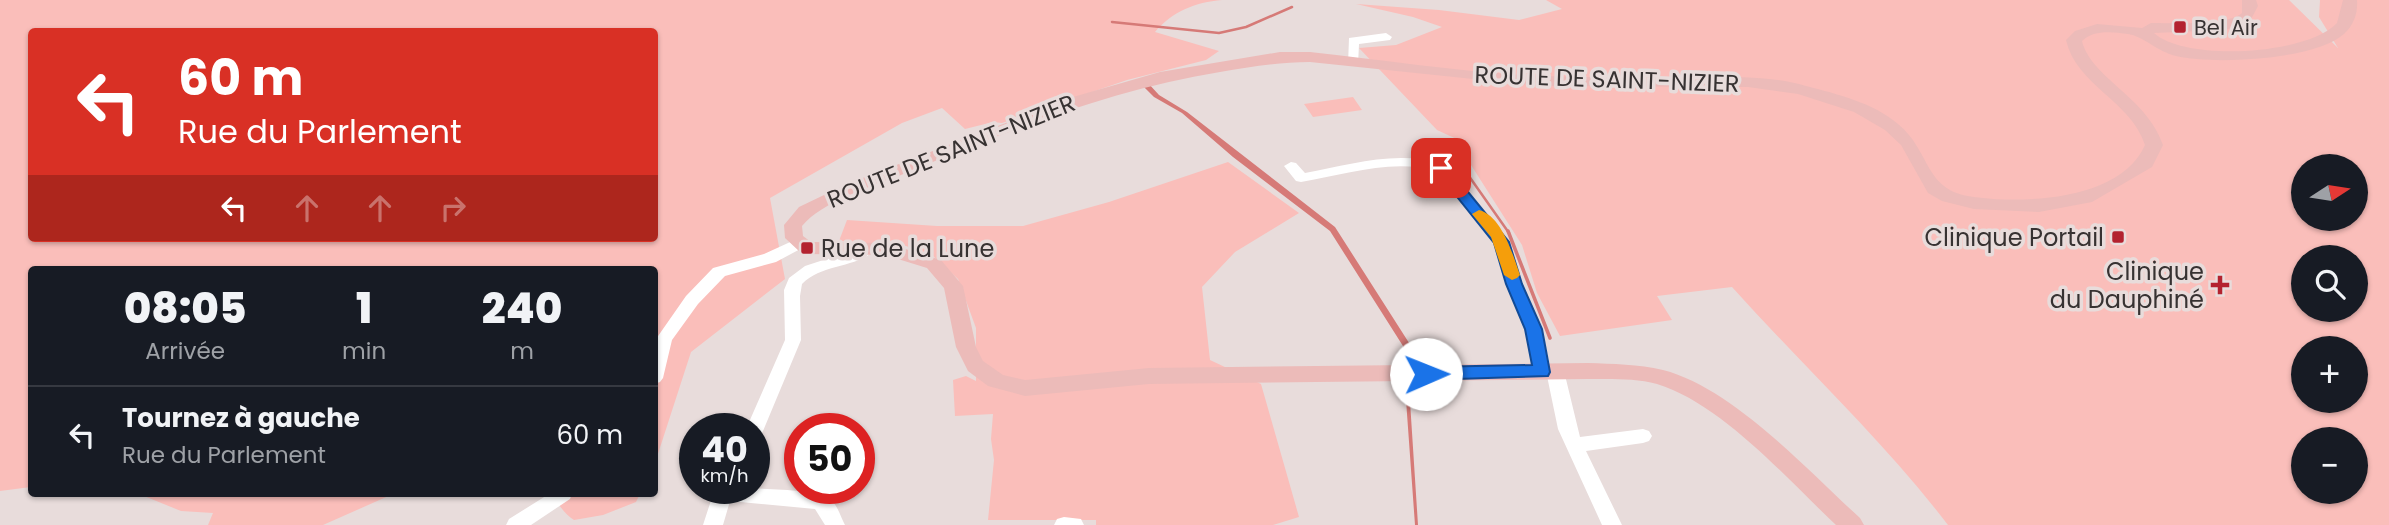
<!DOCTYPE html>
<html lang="fr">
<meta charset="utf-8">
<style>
body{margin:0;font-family:Poppins,sans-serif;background:#242831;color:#f1f3f6;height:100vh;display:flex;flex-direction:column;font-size:26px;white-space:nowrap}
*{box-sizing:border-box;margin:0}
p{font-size:23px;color:#9ea1a6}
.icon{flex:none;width:38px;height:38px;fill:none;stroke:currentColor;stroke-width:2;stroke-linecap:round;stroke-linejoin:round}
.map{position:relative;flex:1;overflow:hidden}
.side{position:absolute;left:28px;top:266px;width:630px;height:231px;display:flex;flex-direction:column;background:#171b24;border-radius:7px;box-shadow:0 2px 5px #0004}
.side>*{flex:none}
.guide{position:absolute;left:28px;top:28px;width:630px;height:214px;border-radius:7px;box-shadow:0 2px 5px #0004;background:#d93025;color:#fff;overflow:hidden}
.needle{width:46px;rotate:78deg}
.buttons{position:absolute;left:2291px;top:154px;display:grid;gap:14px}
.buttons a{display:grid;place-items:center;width:77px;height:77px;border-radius:50%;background:#171b24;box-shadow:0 2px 5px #0004;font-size:35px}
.speed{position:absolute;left:679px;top:413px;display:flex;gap:14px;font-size:35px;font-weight:700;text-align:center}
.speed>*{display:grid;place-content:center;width:91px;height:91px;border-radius:50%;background:#171b24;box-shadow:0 2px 5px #0004;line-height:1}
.speed small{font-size:18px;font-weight:400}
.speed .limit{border:10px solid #d22;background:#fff;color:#111}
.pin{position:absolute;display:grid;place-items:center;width:60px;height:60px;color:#fff;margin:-30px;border-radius:14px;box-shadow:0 4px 10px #0006}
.me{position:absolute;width:77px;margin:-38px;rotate:89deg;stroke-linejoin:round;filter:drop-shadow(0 0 5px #0008)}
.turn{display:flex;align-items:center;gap:24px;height:147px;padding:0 35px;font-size:32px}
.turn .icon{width:91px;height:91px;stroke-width:2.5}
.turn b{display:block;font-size:49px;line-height:60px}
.lanes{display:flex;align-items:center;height:66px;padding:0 35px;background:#0003;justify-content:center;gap:35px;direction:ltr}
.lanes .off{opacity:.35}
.eta{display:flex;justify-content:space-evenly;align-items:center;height:119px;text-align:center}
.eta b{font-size:42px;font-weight:800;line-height:49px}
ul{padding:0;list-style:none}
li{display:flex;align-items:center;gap:21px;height:98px;padding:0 35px;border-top:2px solid #363941}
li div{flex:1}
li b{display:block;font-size:26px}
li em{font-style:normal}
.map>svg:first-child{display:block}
.green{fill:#fabeba;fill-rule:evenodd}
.water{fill:#d67a77}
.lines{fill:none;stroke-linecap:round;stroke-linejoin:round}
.stream-far1{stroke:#d67a77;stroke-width:2.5}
.stream{stroke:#d67a77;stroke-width:3.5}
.minor{fill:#fff;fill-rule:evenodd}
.major{fill:#ecbbb9;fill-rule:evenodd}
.route{fill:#1a73e8;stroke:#114b97;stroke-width:2}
.slow{fill:#f59e0b}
.poi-dot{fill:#b3222f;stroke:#e8dcdb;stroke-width:2.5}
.labels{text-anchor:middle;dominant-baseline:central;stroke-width:7;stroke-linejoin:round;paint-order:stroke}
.far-poi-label{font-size:21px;fill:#373232;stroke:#e8dcdb;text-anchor:start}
.street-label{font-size:24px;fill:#373232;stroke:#e8dcdb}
.poi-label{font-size:24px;fill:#373232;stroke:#e8dcdb;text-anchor:end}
</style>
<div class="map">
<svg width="2389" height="525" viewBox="0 0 2389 525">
<rect width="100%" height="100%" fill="#e8dcdb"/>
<!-- green -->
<path class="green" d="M0 0H1222C1195 2 1172 12 1155 32L1219 51 1206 60 1127 80 1002 123 993 122 965 129 942 108 902 123 770 198 785 279 691 352 655 463 654 270H32L31 487 0 491ZM32 32H654V238H32Z
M1546 0H2289L2338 48 2319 17 2320 0H2389V525H1948C1883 440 1803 366 1732 287L1657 296 1672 320 1560 336 1537 293 1522 245 1471 165 1461 141 1437 130 1359 48 1396 45 1442 27 1413 17 1356 4 1439 10 1519 20 1562 9ZM2303 166H2356V219H2303ZM2303 257H2356V310H2303ZM2303 348H2356V401H2303ZM2303 439H2356V492H2303Z
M1353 97 1362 110 1313 117 1304 104Z
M1228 162 1299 213 1235 252 1202 287 1210 360 1261 384 1299 517 1273 525H1096V520H988L994 460 991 439 993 414 955 416 953 380 966 376 976 381V328L958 279 933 256 906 246 839 241 847 220 937 226H1023L1109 202Z
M139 494H393L323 525H208L213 513 181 511Z
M546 494H640L636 502 603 515 574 520C561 512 559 500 546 494Z"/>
<!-- water -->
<path class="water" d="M1148 83 1159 95 1187 112 1335 227 1411 346 1412 368 1406 367 1403 346 1330 231 1233 157 1182 113 1154 97 1142 85Z
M1405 386H1409L1418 525H1415Z"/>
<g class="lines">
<!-- stream-far1 -->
<path class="stream-far1" d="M1112 22 1219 33 1246 27 1292 7
M1459 162 1509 233"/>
<!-- stream -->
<path class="stream" d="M1508 231 1550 338"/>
<!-- minor -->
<path class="minor" d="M1386 33 1392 37 1390 40 1359 44 1358 65H1348L1349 38Z
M1448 140 1455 144 1456 163 1449 169 1509 242 1522 284 1542 329 1550 366 1561 367 1564 371 1580 437 1643 429 1649 431 1652 436 1649 441 1643 443 1586 451 1622 525H1602L1558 429 1547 376 1536 375 1533 371 1526 329 1506 284 1494 243 1436 171C1392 158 1344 175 1301 182L1296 181 1284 166 1291 162 1296 163 1305 173C1348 165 1395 150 1439 163L1442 161 1441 144Z
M799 238 807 243 804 247 776 262 725 276 698 304 672 340 663 378 660 382 654 384 656 339 686 296 713 268 764 254Z
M868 243 876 248C861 268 822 263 802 284L800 296 801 340 763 431 760 436 754 438V429H746L785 340 784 290 789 278 805 266 857 249Z
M715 488C736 488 812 488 827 497 837 502 840 516 845 525H825L815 509 730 501 723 525H703Z
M549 494H572L570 499 531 525H506L509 519Z
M1064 517 1081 519 1084 525H1054L1057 519Z"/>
<!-- major -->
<path class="major" d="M2242 0H2256L2258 6 2249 23 2225 30 2154 33C2186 62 2307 55 2337 23L2343 0H2357C2358 13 2354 25 2344 34 2315 60 2214 65 2176 56 2156 51 2145 37 2128 34 2113 32 2094 29 2082 41 2091 78 2147 97 2163 145L2152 167 2092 202 2039 212 1974 209 1942 201 1928 193 1901 145 1885 130 1854 112 1798 94 1748 87 1540 86 1310 62C1279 62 1250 67 1220 72 1109 90 1005 132 901 175 871 187 823 201 802 226L803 236 811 242 886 243 941 260 963 286 976 347 983 361 1003 375 1025 380 1149 368 1588 363C1613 364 1638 364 1663 370 1733 388 1807 470 1860 518L1864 525H1836C1787 479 1722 404 1657 384 1635 378 1611 379 1588 379L1149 384 1025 396 988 386 968 371 956 347 944 288 927 268 885 255 807 254 800 252 785 238 784 225 799 207 847 184 1073 97 1160 72 1280 52H1310C1385 60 1467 73 1542 76 1595 78 1648 77 1701 77 1735 77 1772 76 1806 86 1837 94 1874 103 1898 124 1932 152 1923 191 1974 197 2026 204 2121 200 2145 145 2131 101 2076 85 2066 40L2075 31 2097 24 2142 28 2151 23C2172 23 2228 26 2242 13Z"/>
</g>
<!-- route -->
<path class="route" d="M1441 164 1446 165 1509 242 1522 284 1542 329 1550 372 1548 376 1426 380 1420 378 1417 374 1420 369 1426 367 1532 365 1525 329 1506 284 1494 243 1434 168Z"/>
<!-- slow -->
<path class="slow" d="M1479 210C1502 216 1513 255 1520 275L1517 278 1512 280 1504 275 1491 237 1472 214Z"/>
<!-- markers -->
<g class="poi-dot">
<rect x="2173" y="20" width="14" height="14" rx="3.5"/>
<rect x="2111" y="230" width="14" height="14" rx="3.5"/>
<rect x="800" y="241" width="14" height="14" rx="3.5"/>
<path d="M2216.5 274.5h7v7h7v7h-7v7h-7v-7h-7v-7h7z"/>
</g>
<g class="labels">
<!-- far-poi labels -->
<g class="far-poi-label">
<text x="2194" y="27">Bel Air</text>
</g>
<!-- street labels -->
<g class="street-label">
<text transform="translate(1607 79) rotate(2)">ROUTE DE SAINT-NIZIER</text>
<text transform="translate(951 151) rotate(-22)">ROUTE DE SAINT-NIZIER</text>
</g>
<!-- poi labels -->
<g class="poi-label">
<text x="2104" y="237">Clinique Portail</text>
<text x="821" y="248" text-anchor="start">Rue de la Lune</text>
<text x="2204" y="271">Clinique<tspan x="2204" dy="28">du Dauphiné</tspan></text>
</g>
</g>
</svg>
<div class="buttons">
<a><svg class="needle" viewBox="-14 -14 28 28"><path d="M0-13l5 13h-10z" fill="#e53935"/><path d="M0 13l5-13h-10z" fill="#9ea1a6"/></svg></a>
<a><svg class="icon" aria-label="search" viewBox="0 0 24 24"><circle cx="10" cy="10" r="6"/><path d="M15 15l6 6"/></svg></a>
<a>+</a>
<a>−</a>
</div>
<div class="speed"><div>40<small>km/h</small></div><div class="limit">50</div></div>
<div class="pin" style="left:1441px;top:168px;background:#d93025"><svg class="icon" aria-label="arrive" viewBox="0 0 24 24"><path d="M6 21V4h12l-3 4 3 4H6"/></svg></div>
<svg class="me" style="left:1426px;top:374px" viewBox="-20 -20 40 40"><circle r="19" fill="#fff"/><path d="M0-13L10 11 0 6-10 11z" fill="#1a73e8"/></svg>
<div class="guide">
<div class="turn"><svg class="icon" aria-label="left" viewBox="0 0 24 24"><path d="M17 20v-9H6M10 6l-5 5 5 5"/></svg><div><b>60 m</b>Rue du Parlement</div></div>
<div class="lanes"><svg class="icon" aria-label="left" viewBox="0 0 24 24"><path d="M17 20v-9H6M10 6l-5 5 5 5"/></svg><svg class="icon off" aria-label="ahead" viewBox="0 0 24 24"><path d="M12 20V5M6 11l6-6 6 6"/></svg><svg class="icon off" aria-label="ahead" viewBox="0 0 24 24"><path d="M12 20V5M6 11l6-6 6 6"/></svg><svg class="icon off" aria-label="right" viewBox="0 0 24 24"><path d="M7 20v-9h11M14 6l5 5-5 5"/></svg></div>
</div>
<section class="side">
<div class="eta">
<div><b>08:05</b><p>Arrivée</p></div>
<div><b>1</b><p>min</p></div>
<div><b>240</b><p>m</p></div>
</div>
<ul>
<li><svg class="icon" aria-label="left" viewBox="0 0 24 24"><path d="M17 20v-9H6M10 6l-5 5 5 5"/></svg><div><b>Tournez à gauche</b><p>Rue du Parlement</p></div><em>60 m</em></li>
</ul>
</section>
</div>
